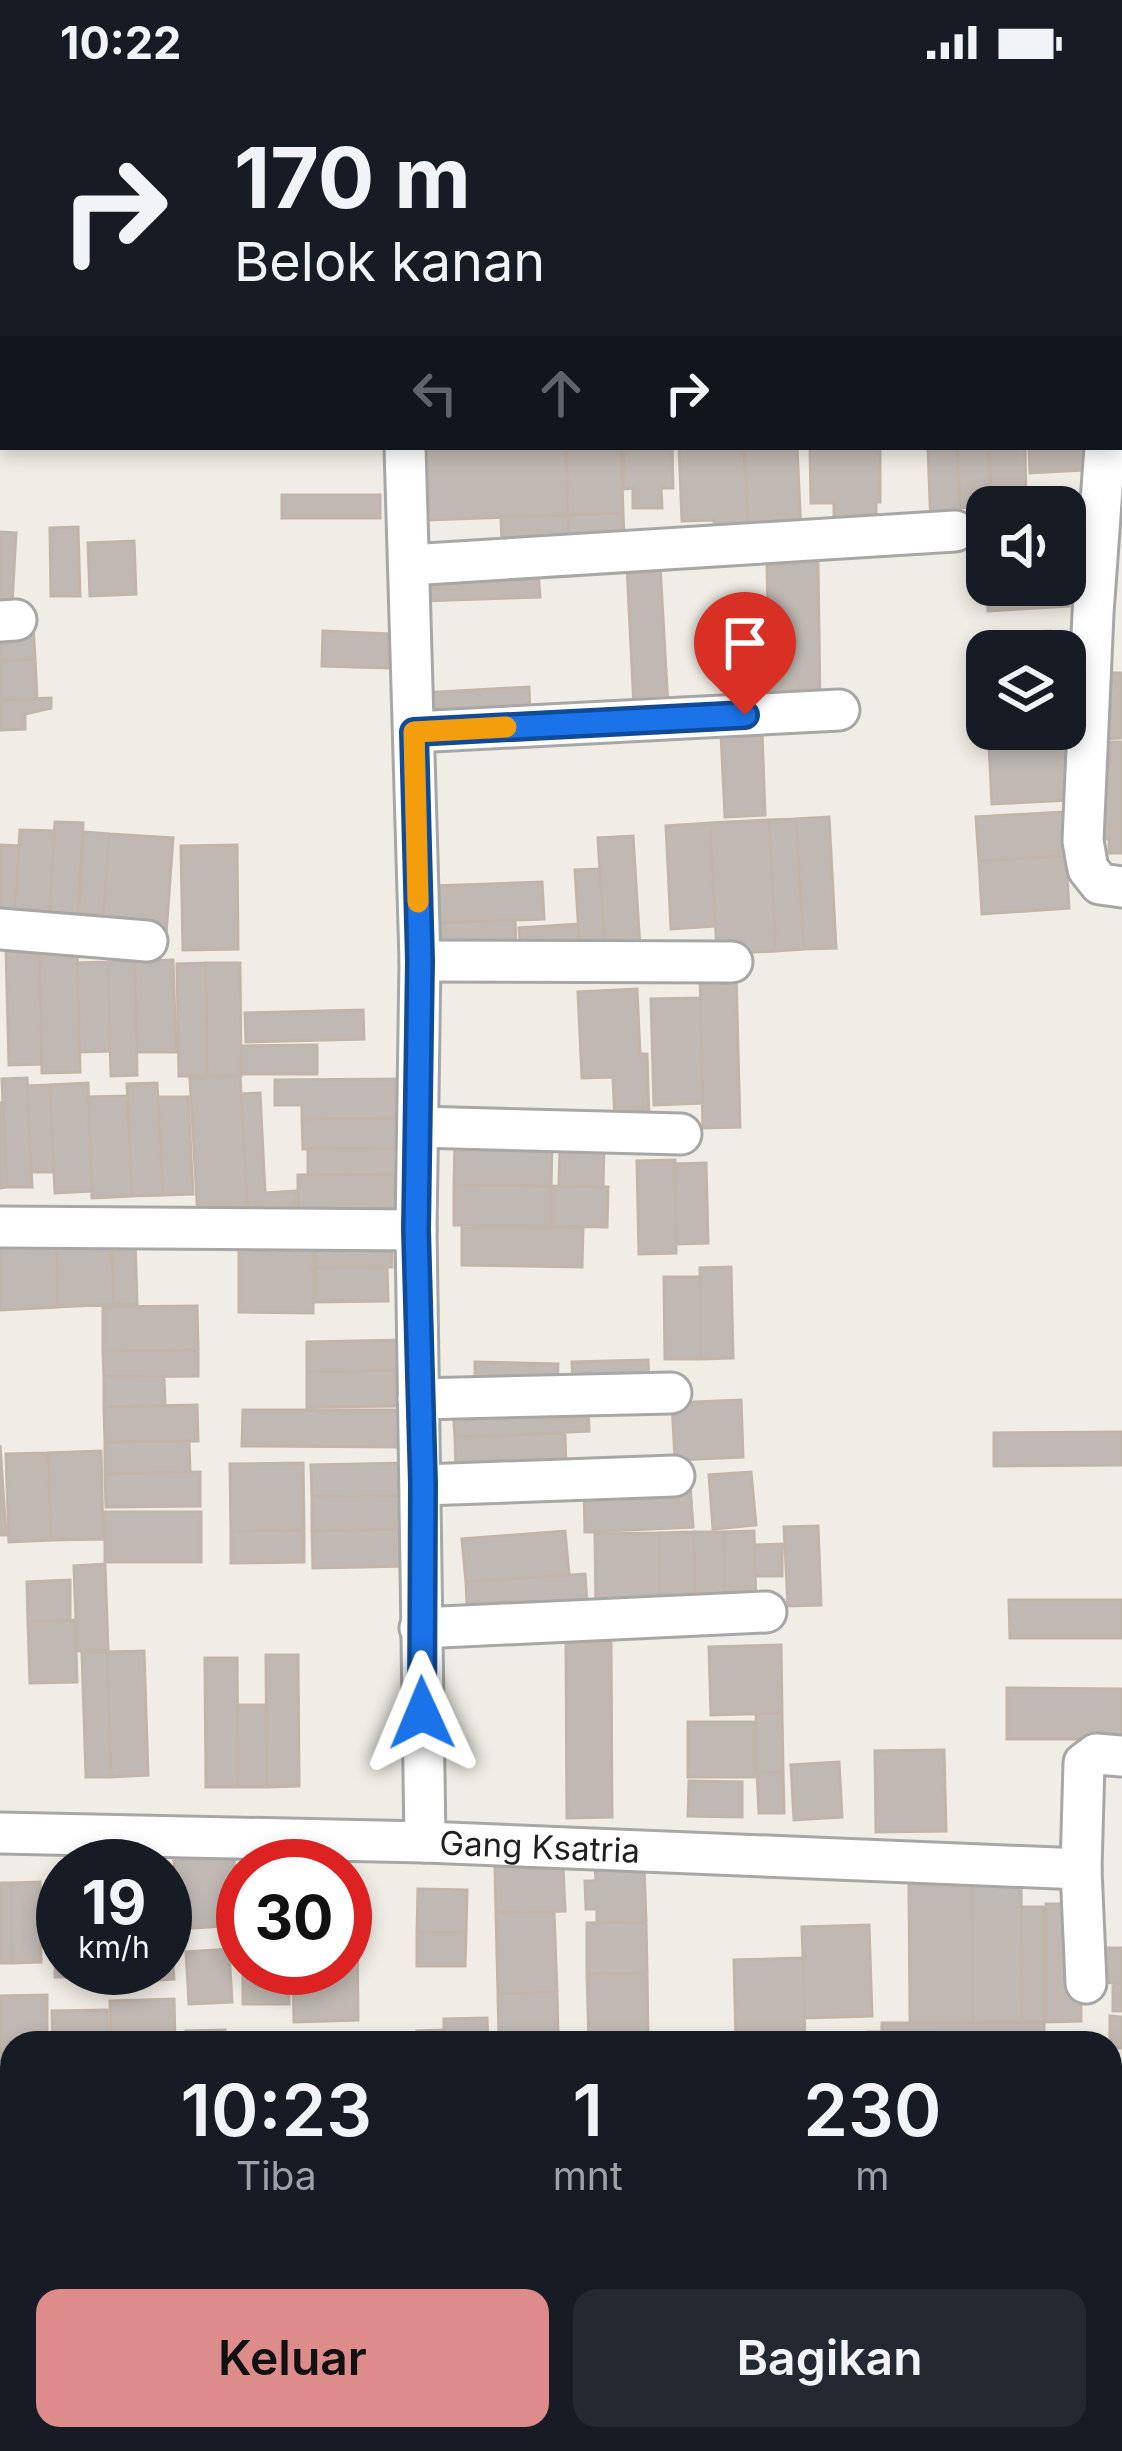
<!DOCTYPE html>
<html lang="id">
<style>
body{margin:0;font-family:Inter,sans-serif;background:#242831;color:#f1f3f6;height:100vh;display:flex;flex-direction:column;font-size:45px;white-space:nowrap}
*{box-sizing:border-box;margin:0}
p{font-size:39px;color:#9ea1a6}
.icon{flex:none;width:66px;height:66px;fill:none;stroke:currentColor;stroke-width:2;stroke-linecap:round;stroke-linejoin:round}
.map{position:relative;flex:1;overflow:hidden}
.panel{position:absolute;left:0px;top:1947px;width:1122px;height:420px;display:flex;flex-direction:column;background:#171b24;border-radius:36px 36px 0 0;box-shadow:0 6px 18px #0003}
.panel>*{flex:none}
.guide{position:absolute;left:0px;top:0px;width:1122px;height:366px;box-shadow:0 6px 18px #0003;background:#171b24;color:#f1f3f6;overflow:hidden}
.buttons{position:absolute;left:966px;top:402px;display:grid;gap:24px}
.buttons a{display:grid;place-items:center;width:120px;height:120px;border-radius:24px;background:#171b24;box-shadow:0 6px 18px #0003;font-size:60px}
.speed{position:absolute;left:36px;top:1755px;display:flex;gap:24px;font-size:60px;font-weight:700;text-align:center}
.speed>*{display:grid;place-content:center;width:156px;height:156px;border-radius:50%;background:#171b24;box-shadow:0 6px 18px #0003;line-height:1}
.speed small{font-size:30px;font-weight:400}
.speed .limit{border:18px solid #d22;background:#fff;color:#111}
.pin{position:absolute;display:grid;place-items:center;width:102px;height:102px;color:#fff;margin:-123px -51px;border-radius:50% 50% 50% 0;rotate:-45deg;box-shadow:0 0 12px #0007}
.pin .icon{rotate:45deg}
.me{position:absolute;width:132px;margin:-66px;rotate:359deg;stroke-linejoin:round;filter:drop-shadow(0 0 9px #0008)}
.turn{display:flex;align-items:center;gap:42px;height:252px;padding:0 36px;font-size:54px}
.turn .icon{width:156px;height:156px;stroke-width:2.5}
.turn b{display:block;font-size:84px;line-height:102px}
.lanes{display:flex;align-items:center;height:114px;padding:0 36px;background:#0003;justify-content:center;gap:60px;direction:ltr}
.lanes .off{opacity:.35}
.eta{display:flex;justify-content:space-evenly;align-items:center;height:204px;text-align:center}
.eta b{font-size:72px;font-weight:600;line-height:84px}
.button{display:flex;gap:24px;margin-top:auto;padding:24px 36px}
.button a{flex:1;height:138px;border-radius:24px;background:#de8b8b;color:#111;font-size:48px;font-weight:600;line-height:138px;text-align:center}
.button a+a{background:#242831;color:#f1f3f6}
.status{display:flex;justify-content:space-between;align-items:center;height:84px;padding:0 60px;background:#171b24;direction:ltr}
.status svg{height:33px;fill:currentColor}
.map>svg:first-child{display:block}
.building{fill:#c0b9b3;stroke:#c1b4a9;stroke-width:3}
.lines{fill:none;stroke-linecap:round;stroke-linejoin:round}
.minor-casing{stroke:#a7a7a7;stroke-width:45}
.minor{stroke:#fff;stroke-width:39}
.rail{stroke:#6e6e6e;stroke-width:9;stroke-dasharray:24 24;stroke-linecap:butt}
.route-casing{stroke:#114b97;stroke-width:30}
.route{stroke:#1a73e8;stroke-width:21}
.slow{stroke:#f59e0b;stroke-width:21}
.labels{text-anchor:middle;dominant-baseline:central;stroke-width:12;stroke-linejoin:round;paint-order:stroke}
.street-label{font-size:33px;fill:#202020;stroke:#fff}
</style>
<div class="status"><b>10:22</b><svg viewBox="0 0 49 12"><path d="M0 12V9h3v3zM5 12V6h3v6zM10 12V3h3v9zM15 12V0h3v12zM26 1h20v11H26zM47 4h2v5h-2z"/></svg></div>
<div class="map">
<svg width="1122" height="2367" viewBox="0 0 1122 2367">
<rect width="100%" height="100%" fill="#f0ede6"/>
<!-- building -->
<path class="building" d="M0 0 43 3H3L0 75Z
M275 0H359V3H275Z
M438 0H526L438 3Z
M1065 0H1122V30L1119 3Z
M1119 95H1122L1119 232Z
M3 114V209H0V115Z
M426 363H566L568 431 428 436Z
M566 363 621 364 623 429 568 431Z
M624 363H672L673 404H661L662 424H633V404L624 405Z
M679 363H744L748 448 715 450 714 436 682 437Z
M744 363H797L801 449 749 452Z
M810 363H880V418H876V435L834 436V419H811Z
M928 363H957L961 443 931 444Z
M957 363H988L990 422 960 424Z
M990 363H1025L1026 423H991Z
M1029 363H1100L1102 385 1030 389Z
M282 411H380V434H282Z
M623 429 624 455 569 457 568 431Z
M568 431 569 457 502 459 501 433Z
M78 443 80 512H51L50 444Z
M0 448 16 449 12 520 0 519Z
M134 457 136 510 90 512 88 459Z
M818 479 820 620 770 621 767 481Z
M660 481 668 622 634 624 627 482Z
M1066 482 1069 522 988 527 986 487 987 501H1065Z
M538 486 540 513 422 517 421 490Z
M33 541 35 575 0 577V542Z
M323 547 389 550 388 584 322 582Z
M1050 547 1051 567H988V550Z
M35 575 37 615 0 616V577Z
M1099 589H1122V654L1100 655Z
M529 603 530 635 425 640 423 609Z
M1065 611H1077L1079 653 983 657 980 614H987V645H1065Z
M51 614V624L25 630V645L0 646V616Z
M762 648 765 731 725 733 721 650Z
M1067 657 1070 716 992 720 989 661Z
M1110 658H1122V769H1109V755H1097V679H1110Z
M1063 728 1066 772 979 777 976 733Z
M829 733 836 864 804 865 796 735Z
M796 735 804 865 776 867 769 736Z
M769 736 776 867 717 870 710 739Z
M55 738 83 739 77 843 49 842Z
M710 739 715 842 671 845 666 742Z
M20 746 54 747 49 842 14 840Z
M84 748 109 750 102 847 78 845Z
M109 750 173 754 166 851 102 847Z
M633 752 640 864 605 866 598 754Z
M0 761 19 762 14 840 0 839Z
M237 761 238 865 183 866 181 762Z
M1066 772 1069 824 982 830 979 777Z
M599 785 605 866 580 868 575 786Z
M542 798 544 835 435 839 434 802Z
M515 836 516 863 436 866 435 839Z
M578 840 580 868 521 871 519 844Z
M39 863 42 980 9 981 6 864Z
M39 863H77L80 988 42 989Z
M173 876 176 968H137L135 877Z
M135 877 137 991 111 992 108 878Z
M108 878 110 967 80 968 77 879Z
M206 879H240L241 992H207Z
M206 879 207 992H179L177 880Z
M736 890 740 1043 703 1044 700 891Z
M637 905 640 970H647L649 1037 615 1038 613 993 582 994 578 908Z
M700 914 703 1019 654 1021 651 915Z
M363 926 364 955 246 958 245 929Z
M317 961V990H241V962Z
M240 992 248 1132 198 1135 190 995Z
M27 994 32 1103H7L2 995Z
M403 995V1034L302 1035V1021H275V996Z
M88 999 92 1107 55 1109 50 1001Z
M157 999 163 1111 132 1112 127 1000Z
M50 1001 54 1088H31L27 1002Z
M260 1009 265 1109 295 1107 296 1129 248 1132 241 1010Z
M127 1012 132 1112 92 1114 88 1013Z
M158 1013H188L193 1110 163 1111Z
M3 1018 7 1103 0 1104V1019Z
M403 1034V1064L303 1065 302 1035Z
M455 1059H552L551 1102 454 1101Z
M560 1060H604L603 1103 559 1102Z
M403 1064V1090L308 1091V1065Z
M675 1076 676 1169 639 1170 637 1077Z
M706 1079 708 1159 677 1160 674 1080Z
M409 1090V1133L298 1134V1091Z
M454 1101 551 1102V1142L454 1141Z
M551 1102 608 1103 607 1143 551 1142Z
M462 1143 583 1144 582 1183 462 1181Z
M239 1151 313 1152V1229L239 1228Z
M135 1154 137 1220H114L111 1155Z
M111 1155 114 1220 58 1223 56 1158Z
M392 1156V1183H316V1157Z
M56 1158 58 1223 0 1226V1160Z
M387 1182 388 1217 316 1218V1183Z
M731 1183 733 1274 701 1275 700 1184Z
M664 1193H700L701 1275H665Z
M197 1222 198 1266 103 1267V1223Z
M405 1256V1286L307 1288V1258Z
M198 1266V1292L104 1293 103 1267Z
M648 1276 649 1303 573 1304 572 1278Z
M475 1278 558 1280 557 1306 475 1305Z
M405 1286V1322L307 1323V1288Z
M164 1292 165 1321 104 1323V1293Z
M741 1316 743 1373 675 1376 672 1319Z
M588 1319 589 1347 455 1353 453 1324Z
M197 1321 198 1357 105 1358 104 1323Z
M243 1326H403V1363L242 1362Z
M1122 1348V1381L994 1382V1349Z
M565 1349 566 1385 456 1389 455 1353Z
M189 1357 190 1388 105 1390V1358Z
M0 1361 6 1451H0Z
M101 1367 103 1455 51 1456 48 1369Z
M48 1369 51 1456 9 1458 6 1370Z
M303 1379 304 1446 231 1447 230 1380Z
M407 1379 408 1411 312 1413 311 1381Z
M200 1388V1422L106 1423 105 1390Z
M751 1388 756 1441 713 1445 709 1391Z
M690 1399 693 1443 585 1448 584 1403Z
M408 1411 409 1445 312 1447V1413Z
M105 1428H201V1478H105Z
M818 1442 821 1521 788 1522 784 1443Z
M409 1445V1482L313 1484 312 1447Z
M304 1446V1478L231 1479V1447Z
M565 1447 569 1490 466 1498 462 1455Z
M754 1447 756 1521H725L724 1448Z
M694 1448 695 1521 660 1522 659 1449Z
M694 1448H724L725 1521H695Z
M659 1449 660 1522 596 1523 595 1450Z
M782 1460V1492H755V1461Z
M105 1480 108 1566 77 1567 74 1482Z
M585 1490 588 1533 468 1541 466 1498Z
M70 1496V1537L28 1538 27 1498Z
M1009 1516H1122V1554H1010Z
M75 1536 77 1598 30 1599 28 1538Z
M566 1558H611L612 1733 567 1734Z
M781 1561 782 1629 711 1631 709 1563Z
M144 1567 148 1691 111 1693 107 1568Z
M107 1568 111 1693H86L82 1569Z
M266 1571H298L299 1702 267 1703Z
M205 1574H237L238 1703H206Z
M1007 1604 1122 1605V1655H1007Z
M237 1621H266L267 1703H238Z
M756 1629H782L783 1688 757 1689Z
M688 1638H754V1693H688Z
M944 1666 946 1747 876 1748 875 1667Z
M839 1678 842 1733 794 1736 791 1681Z
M783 1688 784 1729H759L757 1689Z
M689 1697 742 1698V1733L688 1732Z
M234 1773 238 1841 178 1845 174 1777Z
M644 1781 646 1838 597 1839V1825H586L585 1797H596L595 1782Z
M563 1782 565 1827 496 1829 495 1783Z
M170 1788 173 1851 165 1852V1789Z
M57 1789H63V1884H98V1893H55Z
M40 1798 41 1878 12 1879 11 1799Z
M0 1799H11L12 1879H0Z
M909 1800H972L973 1938 910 1939Z
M972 1800H1021L1022 1938H973Z
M418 1805 467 1806 466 1849 417 1848Z
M1046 1820H1080L1081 1937 1046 1938Z
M1021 1823H1043L1044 1938H1022Z
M554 1828 557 1908 498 1910 496 1829Z
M646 1838 647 1889 587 1890V1839Z
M357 1839 358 1936 294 1938 293 1884H345V1840Z
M869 1841 872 1932 805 1934 802 1843Z
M417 1848 466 1849 465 1882H417Z
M165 1856H171L174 1895 125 1898 124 1884H165Z
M1092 1864H1122V1899L1091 1898Z
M229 1865 232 1918 189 1920 186 1868Z
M803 1874 805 1959H736L734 1876Z
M243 1884H289V1920H243Z
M647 1889 648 1959H589L587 1890Z
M1113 1899H1122V1927H1113Z
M557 1908 558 1952 499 1953 498 1910Z
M47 1911V1959H12V1975L0 1976V1912Z
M174 1915 175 1959H111L110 1917Z
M107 1926 108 1959H53L52 1927Z
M1110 1932 1122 1933V1964H1110Z
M487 1934 488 1959H444V1935Z
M1044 1938V1959H868V1948H882V1939Z
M225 1946V1959H186V1947Z
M444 1946V1959H417V1947Z
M558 1952V1959H499V1953Z
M1110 1982H1122V2011H1110Z
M1110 2019 1122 2020V2076H1110Z
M1110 2079 1119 2080 1118 2120H1110Z
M0 2184H12V2240H0Z
M1113 2219H1122V2275H1113Z
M0 2241H12V2291L0 2292Z
M0 2307H12V2355L25 2358 0 2359Z
M1110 2349H1122V2367H1094L1093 2355H1110Z
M362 2355H411V2367H363Z
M438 2355H475V2365H438Z
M482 2355H539V2367H483Z
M541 2355H607L608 2367H541Z
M609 2355H641L642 2367H609Z
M641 2355H665L666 2367H642Z
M665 2355H697L698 2367H666Z
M862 2355 863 2367H793V2359Z
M869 2355H923V2367H869Z
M923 2355H983V2367H923Z
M0 2360H53V2367H0Z
M144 2361V2367H94V2362Z"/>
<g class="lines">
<defs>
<g id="minor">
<path d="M398 3V0"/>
<path d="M0 110H3"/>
<path d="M1119 269H1122"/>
<path d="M405 363 420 877 416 1146 425 1758"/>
<path d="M1105 363 1093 529 1083 757 1088 785 1100 800 1122 803"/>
<path d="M409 481 955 447"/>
<path d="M0 537 16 536"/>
<path d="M414 648 839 626"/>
<path d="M0 845 147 857"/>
<path d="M420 877 732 878"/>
<path d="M418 1043 681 1050"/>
<path d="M0 1143 416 1146"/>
<path d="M418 1315 671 1309"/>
<path d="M423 1401 674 1392"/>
<path d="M420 1544 766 1528"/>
<path id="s1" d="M0 1749 425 1758 1081 1785"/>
<path d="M1086 1899 1081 1785 1084 1679 1096 1670 1122 1672"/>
<path d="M0 2172H12"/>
<path d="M1110 2193H1122"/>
<path d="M0 2301 12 2300"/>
<path d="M289 2367 290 2355"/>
</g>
</defs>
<!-- minor casing -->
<use href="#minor" class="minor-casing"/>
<!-- minor -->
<use href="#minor" class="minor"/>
<!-- rail -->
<path class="rail" d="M0 2147H12
M1110 2173H1122"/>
</g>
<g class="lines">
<defs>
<path id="route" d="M422 1629 423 1400 416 1146 420 877 414 648 745 631"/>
</defs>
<!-- route casing -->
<use href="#route" class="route-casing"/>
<!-- route -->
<use href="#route" class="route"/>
<!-- slow -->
<path class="slow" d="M418 818 414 648 506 643"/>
</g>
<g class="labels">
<!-- street labels -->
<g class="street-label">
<text stroke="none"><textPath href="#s1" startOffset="540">Gang Ksatria</textPath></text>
</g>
</g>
</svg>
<div class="buttons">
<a><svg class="icon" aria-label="sound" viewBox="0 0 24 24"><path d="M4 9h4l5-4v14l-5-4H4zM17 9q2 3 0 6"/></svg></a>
<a><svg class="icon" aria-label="layers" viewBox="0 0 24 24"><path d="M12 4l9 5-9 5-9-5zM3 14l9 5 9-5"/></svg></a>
</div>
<div class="speed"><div>19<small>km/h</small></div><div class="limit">30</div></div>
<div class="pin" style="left:745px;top:631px;background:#d93025"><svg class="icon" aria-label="arrive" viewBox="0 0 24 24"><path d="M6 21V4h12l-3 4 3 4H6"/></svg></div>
<svg class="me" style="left:422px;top:1629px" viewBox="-20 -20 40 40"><path d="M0-17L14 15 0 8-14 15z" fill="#1a73e8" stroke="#fff" stroke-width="4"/></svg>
<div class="guide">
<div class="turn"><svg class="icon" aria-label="right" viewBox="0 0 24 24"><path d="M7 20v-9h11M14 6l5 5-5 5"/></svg><div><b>170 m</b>Belok kanan</div></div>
<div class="lanes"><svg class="icon off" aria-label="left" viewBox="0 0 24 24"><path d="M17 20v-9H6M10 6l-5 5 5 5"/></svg><svg class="icon off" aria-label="ahead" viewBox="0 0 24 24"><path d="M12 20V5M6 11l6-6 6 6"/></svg><svg class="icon" aria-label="right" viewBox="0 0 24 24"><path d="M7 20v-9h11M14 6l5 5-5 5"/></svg></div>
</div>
<section class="panel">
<div class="eta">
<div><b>10:23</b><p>Tiba</p></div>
<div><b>1</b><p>mnt</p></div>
<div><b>230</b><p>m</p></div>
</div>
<div class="button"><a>Keluar</a><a>Bagikan</a></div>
</section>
</div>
